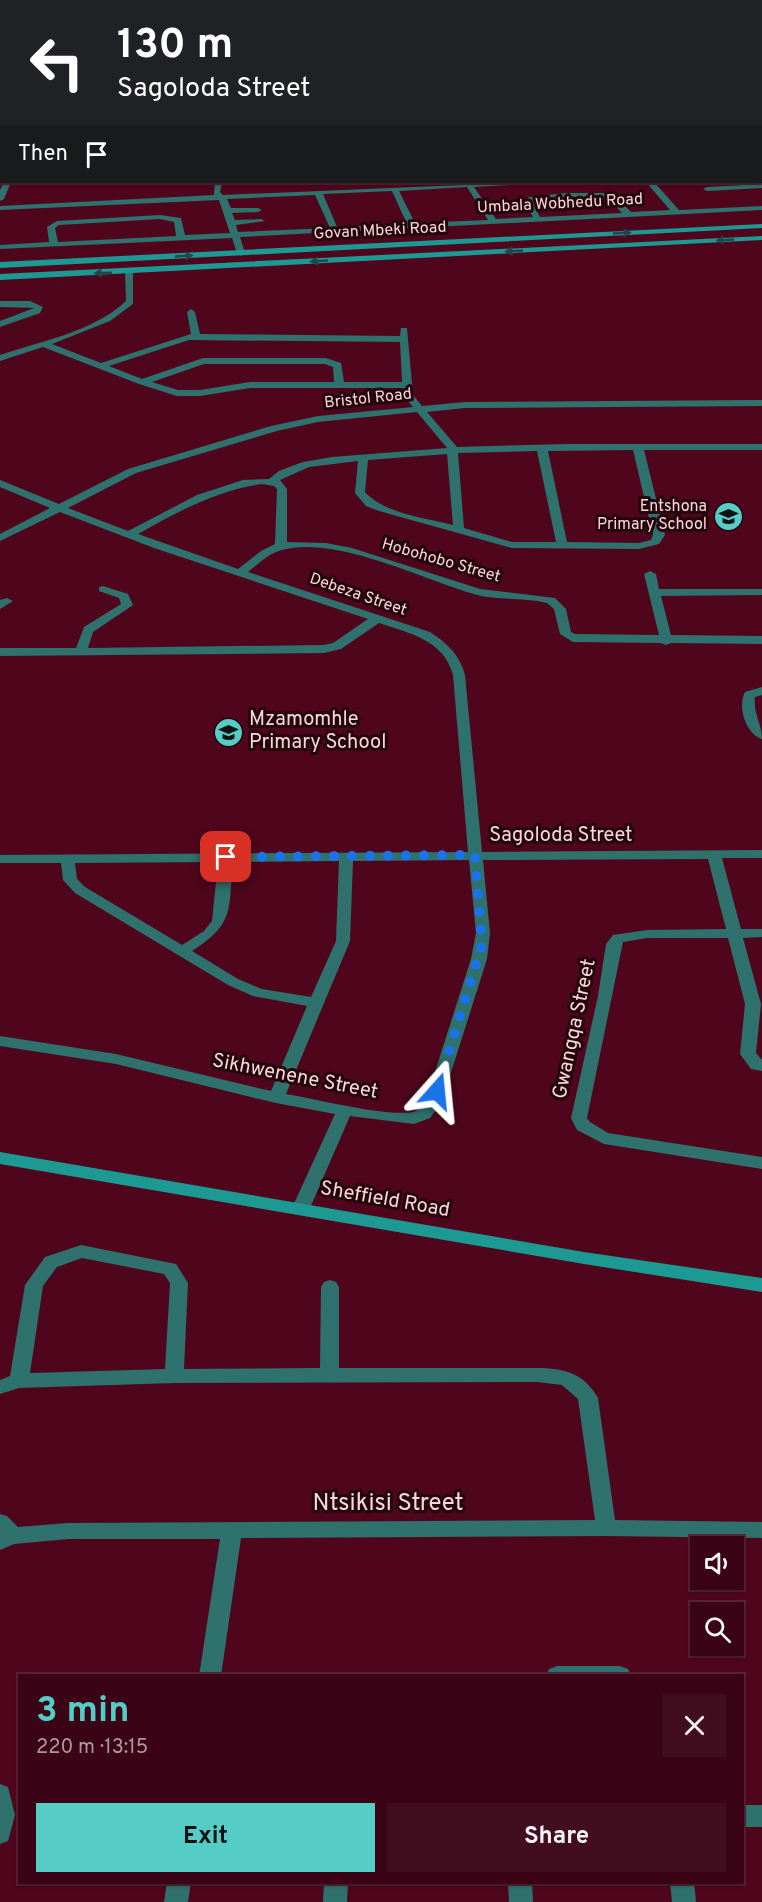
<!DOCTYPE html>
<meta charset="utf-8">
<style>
body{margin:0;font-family:Overpass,sans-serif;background:#420e1f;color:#f1f3f6;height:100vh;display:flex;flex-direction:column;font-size:22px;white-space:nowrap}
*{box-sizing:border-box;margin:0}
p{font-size:20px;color:#ac98a1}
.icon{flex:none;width:33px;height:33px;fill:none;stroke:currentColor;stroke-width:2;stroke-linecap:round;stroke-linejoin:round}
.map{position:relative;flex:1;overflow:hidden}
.panel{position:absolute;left:18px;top:1674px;width:726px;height:210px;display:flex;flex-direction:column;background:#3b0416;border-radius:0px;box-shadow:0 2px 4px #0004,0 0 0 2px #542535}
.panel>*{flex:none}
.banner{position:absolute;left:0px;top:0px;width:762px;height:183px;box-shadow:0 2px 4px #0004,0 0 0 2px #542535;background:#202124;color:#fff;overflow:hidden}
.tools{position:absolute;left:690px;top:1536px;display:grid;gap:12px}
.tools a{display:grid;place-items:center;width:54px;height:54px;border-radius:0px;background:#3b0416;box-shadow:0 2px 4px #0004,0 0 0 2px #542535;font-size:30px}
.pin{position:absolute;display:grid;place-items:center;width:51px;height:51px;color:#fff;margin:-26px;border-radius:12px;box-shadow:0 3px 9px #0006}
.me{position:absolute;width:66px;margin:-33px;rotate:18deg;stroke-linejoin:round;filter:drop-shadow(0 0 4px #0008)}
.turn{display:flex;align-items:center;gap:21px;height:126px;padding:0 18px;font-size:27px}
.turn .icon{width:78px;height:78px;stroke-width:2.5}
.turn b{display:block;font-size:42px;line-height:51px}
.then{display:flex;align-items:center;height:57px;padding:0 18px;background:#0003;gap:12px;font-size:22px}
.round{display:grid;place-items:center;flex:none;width:63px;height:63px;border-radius:0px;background:#420e1f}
.summary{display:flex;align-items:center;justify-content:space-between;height:102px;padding:0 18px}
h1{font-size:36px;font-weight:700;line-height:45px;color:#55cdc6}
.action{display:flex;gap:12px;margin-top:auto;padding:12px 18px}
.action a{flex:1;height:69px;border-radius:0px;background:#55cdc6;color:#111;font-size:24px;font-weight:700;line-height:69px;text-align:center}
.action a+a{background:#420e1f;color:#f1f3f6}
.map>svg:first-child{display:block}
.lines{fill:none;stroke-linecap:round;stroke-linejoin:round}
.street{fill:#2f716d;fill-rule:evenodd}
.secondary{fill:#1d9993;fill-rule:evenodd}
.oneway{fill:#204849}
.route{stroke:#1a73e8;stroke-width:10;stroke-dasharray:0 18}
.labels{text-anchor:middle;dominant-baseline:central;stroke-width:6;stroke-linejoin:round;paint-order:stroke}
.far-street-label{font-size:16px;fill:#fad6da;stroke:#23060c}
.far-poi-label{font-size:16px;fill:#fad6da;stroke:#23060c;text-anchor:end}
.poi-label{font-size:20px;fill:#fad6da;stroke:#23060c;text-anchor:start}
.street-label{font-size:20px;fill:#fad6da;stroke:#23060c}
.near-street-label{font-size:24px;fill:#fad6da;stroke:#23060c}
</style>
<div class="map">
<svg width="762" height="1902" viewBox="0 0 762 1902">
<rect width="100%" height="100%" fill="#4f061d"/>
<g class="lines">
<!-- street -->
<path class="street" d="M25 0H31V2H25Z
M54 0H60L53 2Z
M105 0H111V2H105Z
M157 0H163V2H157Z
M203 0H209V2H203Z
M244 0H250V2H244Z
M295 0H301V2H295Z
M365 0H371V2H365Z
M408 0H414V2H408Z
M682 0H688L689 2H683Z
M743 0H749L750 2H744Z
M0 11H2V15H0Z
M760 19 762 20V24L760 23Z
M0 30H2V34H0Z
M2 53V60H0V54Z
M0 124H2V128H0Z
M760 140H762V147H760Z
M760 167H762V171H760Z
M4 182H11L4 199 0 201V190Z
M215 182H222L220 192 223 195 531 182 528 184 474 187 496 219 533 217 525 203 529 197 566 193H612L631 212 670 210 646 182H654L679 210 762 206V210L240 237 245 253 241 256 237 253 232 238 0 249V245L49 242 47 227 57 221 160 215 181 218 185 235 230 233 219 200 0 210V206L214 195ZM467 187 488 220 415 223 399 191ZM392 191 407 224 337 227 323 194ZM315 195 330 228 238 232 236 225 265 221 261 219 235 220 232 213 258 212 262 210 258 208H231L227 199ZM566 197H607L622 213 540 217 533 203ZM160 219 174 222 176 236 58 242 55 228 59 225Z
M762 184V188L707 191 703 189 707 187Z
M129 268 133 271V304L110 321 52 344 101 363 191 334 187 312 191 309 195 312 200 334 400 336 401 328H407L413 395 422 406 465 402 762 400V406L465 408 427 412 457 447 566 444H762V450H644L665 535 659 544 639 549 512 548 379 511 366 506 355 493 358 461 309 467 280 480 287 489V542L326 543 352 548 480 589 555 598 566 609 571 632 575 634 659 635 644 574 650 571 656 574 659 589H762V595L661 596 671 635 762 636V644L671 643 666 645 661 643 573 642 560 634 554 609 547 603C523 597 497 601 474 594 422 579 335 535 282 550 269 553 258 564 248 572L430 632C447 643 460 655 465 675L482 852 762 850V858H722L741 929H762V937L743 938 761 1004 756 1053 762 1060V1071L751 1069 740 1054 745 1004 728 938H647L623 942 587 1118 590 1122 608 1133 762 1157V1169L604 1144 577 1130 571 1118 598 996 606 944 613 935 647 930 726 929 708 859 483 860 490 933 487 959 442 1101 430 1118 414 1124 350 1116 310 1208 307 1212H295L292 1208 335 1114 276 1103 116 1064 0 1046V1036L116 1054 271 1091 307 1006 253 996 228 985 75 893 63 880 61 863H0V855L468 852 453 675C444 640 409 633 379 623L341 649 324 653 0 656V648H76L84 627 121 604 119 598 99 591V587L103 586 128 594 133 605 93 632 88 648 324 645 333 643 368 619 154 548 60 512 0 541V534L50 508 0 487V480L59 504 128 469 271 426 318 416 413 407 403 395V388H250L200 396H177L139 384 43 347 0 361V355C41 341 93 332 126 301L125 271ZM189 340 400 342 402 382H344L341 363 326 358H203L142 379 109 366ZM204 364H325L333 367 334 382H250L200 390H178L152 382ZM417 412 447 448 332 457 303 462 279 471 269 479 243 480 197 495 128 531 68 508 136 473 277 431 318 422ZM633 450 653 535 651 540 639 543 567 542 548 451ZM537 451 556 542H512L464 528 458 453ZM447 454 453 525C426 518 385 514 365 492L368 460ZM262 484 274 486 277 489 275 544 261 551 238 569 138 534C177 512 217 490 262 484ZM469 860 476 933 471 959 426 1100C423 1104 419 1111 413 1112 386 1117 316 1099 286 1094L350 941 353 861ZM339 861 336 941 311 997 262 989 238 979 192 951C236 923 228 909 233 862ZM218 862 212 921 204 931 182 945 85 887 77 879 75 863Z
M0 301H30L43 307 40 313 0 327V321L34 308 0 307Z
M7 598 13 601 0 609V600Z
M762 687V695L755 697C753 713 762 724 762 739 746 734 737 707 745 692Z
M81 1245 176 1264 188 1283 184 1369 320 1368 321 1287 324 1282 330 1280 336 1282 339 1287V1368H537C564 1368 584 1373 598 1398L615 1520 762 1522V1538L606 1536 241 1538 221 1676H199L220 1539H68L14 1544 0 1550V1514L7 1516 18 1527 68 1523 595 1520 578 1399 562 1385 537 1382 174 1383 19 1388 0 1394V1380L10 1376 25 1285 45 1257ZM82 1258 164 1274 170 1283 165 1369 30 1373 43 1286 57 1267Z
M557 1666H620L628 1669 631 1676H546L549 1669Z
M0 1784 8 1787 15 1815 8 1841 0 1844Z
M742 1805H762V1827H742Z
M167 1882H191L188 1902H164Z
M324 1882H348L347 1902H323Z
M508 1882H532L533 1902H509Z
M670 1882H694L696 1902H672Z"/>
<!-- secondary -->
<path class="secondary" d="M727 0H733V2H727Z
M760 49 762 50V55H760Z
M762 224V228L0 268V262Z
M762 236V240L0 280V274Z
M0 1152 584 1252 762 1278V1292L584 1264 0 1164Z"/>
</g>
<!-- one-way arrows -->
<defs><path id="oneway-solid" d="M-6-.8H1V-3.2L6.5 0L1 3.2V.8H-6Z" transform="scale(1.5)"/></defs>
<g class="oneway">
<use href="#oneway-solid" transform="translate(622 233) rotate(-3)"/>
<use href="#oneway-solid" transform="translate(725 240) rotate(177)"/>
<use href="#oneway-solid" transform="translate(514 251) rotate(177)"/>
<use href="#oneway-solid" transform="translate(184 256) rotate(-3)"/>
<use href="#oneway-solid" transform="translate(319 261) rotate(177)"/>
<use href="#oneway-solid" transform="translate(103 273) rotate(178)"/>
</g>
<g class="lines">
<!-- route -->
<path class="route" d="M226 857 475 855 482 945 437 1091"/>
</g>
<!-- icons -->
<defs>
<symbol id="school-disc" viewBox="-11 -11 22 22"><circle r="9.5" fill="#55cdc6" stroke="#23060c"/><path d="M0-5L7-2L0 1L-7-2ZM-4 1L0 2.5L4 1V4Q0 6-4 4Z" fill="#111"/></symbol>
</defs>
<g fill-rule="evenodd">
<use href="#school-disc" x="712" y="500" width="33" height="33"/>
<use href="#school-disc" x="212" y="716" width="33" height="33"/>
</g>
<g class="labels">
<!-- far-street labels -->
<g class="far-street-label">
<text transform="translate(560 204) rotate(-3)">Umbala Wobhedu Road</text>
<text transform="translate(380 231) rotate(-3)">Govan Mbeki Road</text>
<text transform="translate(368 399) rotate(-6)">Bristol Road</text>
<text transform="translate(441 561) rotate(16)">Hobohobo Street</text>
<text transform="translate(358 595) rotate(19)">Debeza Street</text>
</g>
<!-- far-poi labels -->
<g class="far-poi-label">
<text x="707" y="507">Entshona<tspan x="707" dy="18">Primary School</tspan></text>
</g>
<!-- poi labels -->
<g class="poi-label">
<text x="249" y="720">Mzamomhle<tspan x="249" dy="23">Primary School</tspan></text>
</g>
<!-- street labels -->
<g class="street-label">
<text x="561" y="836">Sagoloda Street</text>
<text transform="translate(575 1029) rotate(-78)">Gwangqa Street</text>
<text transform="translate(295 1077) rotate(11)">Sikhwenene Street</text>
<text transform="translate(385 1200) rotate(10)">Sheffield Road</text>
</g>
<!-- near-street labels -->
<g class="near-street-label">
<text x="388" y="1504">Ntsikisi Street</text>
</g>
</g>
</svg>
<div class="tools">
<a><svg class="icon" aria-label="sound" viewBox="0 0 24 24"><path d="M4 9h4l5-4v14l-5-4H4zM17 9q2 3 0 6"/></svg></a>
<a><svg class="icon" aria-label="search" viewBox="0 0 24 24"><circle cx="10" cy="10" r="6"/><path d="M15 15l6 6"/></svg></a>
</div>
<div class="pin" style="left:226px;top:857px;background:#d93025"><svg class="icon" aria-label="arrive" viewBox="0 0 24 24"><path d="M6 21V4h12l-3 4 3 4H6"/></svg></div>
<svg class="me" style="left:437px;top:1091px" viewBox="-20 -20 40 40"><path d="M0-17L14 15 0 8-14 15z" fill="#1a73e8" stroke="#fff" stroke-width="4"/></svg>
<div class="banner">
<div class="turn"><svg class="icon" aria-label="left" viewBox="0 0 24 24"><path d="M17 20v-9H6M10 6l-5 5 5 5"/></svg><div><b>130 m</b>Sagoloda Street</div></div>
<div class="then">Then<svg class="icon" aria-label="arrive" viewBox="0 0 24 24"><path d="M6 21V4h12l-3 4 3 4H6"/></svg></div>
</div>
<section class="panel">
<div class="summary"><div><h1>3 min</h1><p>220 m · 13:15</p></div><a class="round"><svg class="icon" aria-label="close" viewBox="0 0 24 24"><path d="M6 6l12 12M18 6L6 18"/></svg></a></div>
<div class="action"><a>Exit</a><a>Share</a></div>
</section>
</div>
